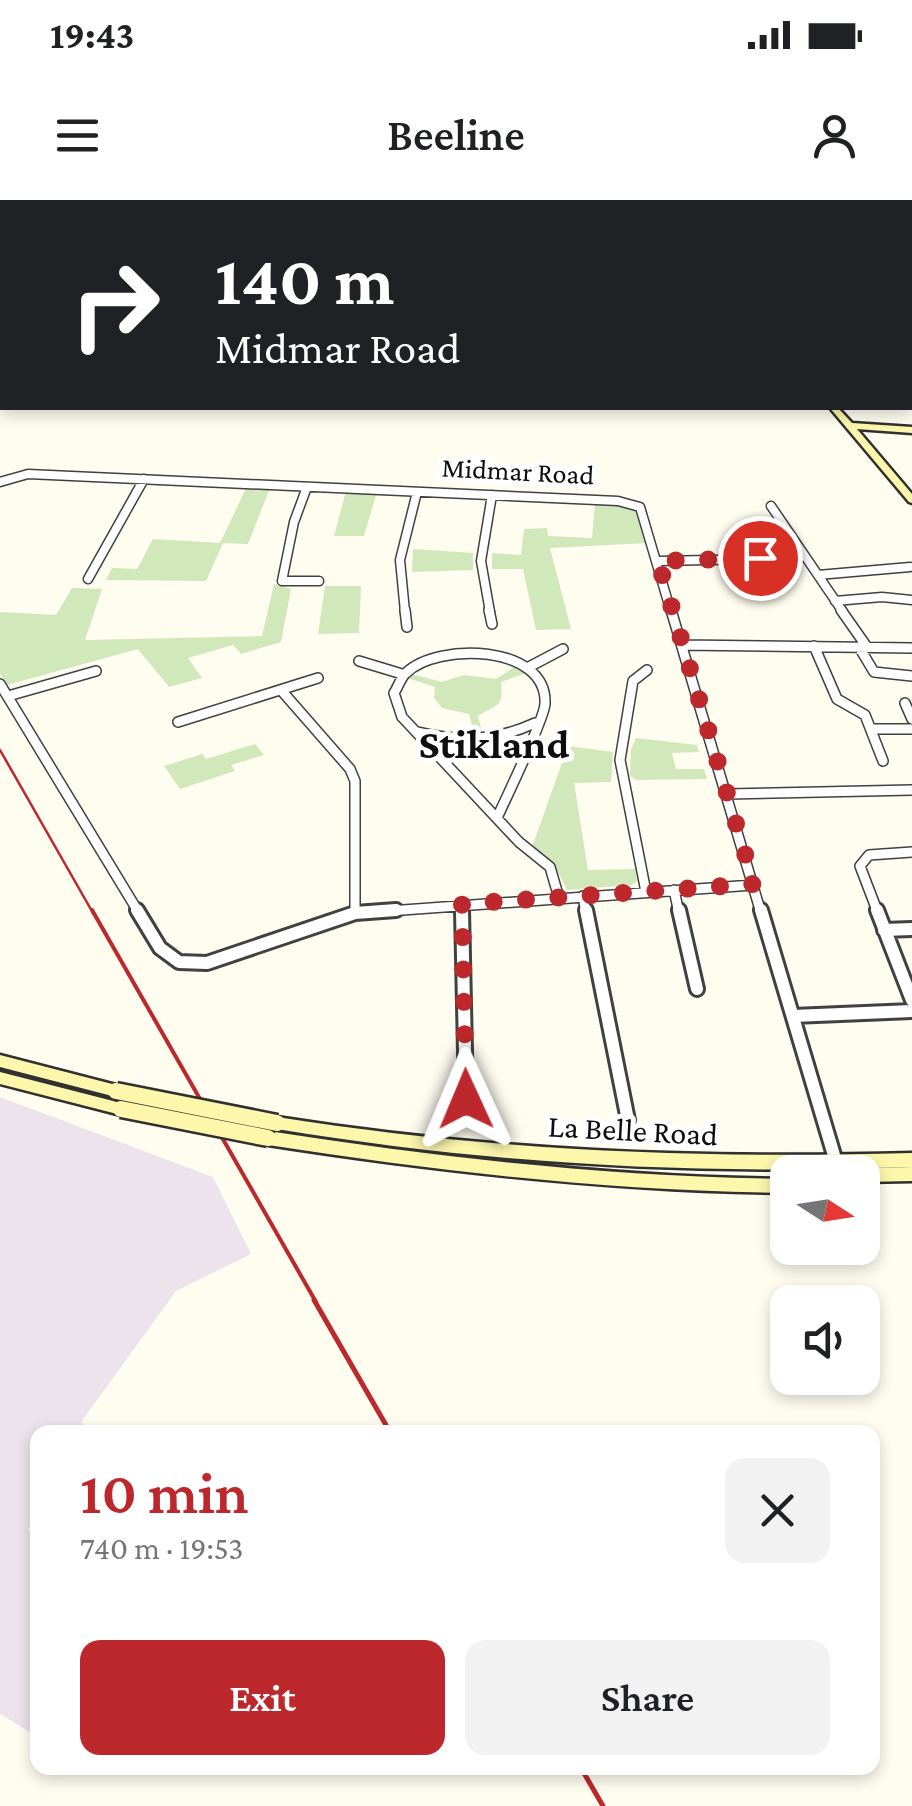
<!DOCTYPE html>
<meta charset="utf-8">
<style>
body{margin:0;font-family:"Crimson Pro",serif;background:#f2f2f2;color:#202124;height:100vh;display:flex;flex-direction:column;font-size:38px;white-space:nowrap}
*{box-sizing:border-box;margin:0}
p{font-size:32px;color:#757577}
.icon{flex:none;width:55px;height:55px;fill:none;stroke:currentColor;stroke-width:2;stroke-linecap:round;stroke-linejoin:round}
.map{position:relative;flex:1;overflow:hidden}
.panel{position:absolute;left:30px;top:1225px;width:850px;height:350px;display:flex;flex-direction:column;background:#fff;border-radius:20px;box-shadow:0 5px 15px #0003}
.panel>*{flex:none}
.hud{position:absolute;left:0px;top:0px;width:912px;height:210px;box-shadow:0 5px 15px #0003;background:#202124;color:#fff;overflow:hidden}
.needle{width:65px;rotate:102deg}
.tools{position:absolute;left:770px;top:955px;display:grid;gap:20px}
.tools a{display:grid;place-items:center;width:110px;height:110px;border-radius:20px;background:#fff;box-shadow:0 5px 15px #0003;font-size:50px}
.pin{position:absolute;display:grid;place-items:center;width:85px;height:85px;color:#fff;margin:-42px;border:5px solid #fff;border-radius:50%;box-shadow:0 2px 10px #0007}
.me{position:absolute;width:110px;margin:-55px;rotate:359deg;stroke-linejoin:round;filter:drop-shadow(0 0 8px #0008)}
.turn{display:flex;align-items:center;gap:35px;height:210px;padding:0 50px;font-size:45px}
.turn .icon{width:130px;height:130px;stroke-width:2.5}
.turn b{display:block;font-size:70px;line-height:85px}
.round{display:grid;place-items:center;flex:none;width:105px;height:105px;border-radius:20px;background:#f2f2f2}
.overview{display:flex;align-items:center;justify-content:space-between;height:170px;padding:0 50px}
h1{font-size:60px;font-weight:600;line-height:75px;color:#bc282b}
.cta{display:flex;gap:20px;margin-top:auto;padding:20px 50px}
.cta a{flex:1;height:115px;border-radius:20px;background:#bc282b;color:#fff;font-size:40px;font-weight:600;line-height:115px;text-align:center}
.cta a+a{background:#f2f2f2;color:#202124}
.status{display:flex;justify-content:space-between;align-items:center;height:70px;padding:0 50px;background:#fff;direction:ltr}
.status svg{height:28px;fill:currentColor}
header{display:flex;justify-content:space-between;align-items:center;height:130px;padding:0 50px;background:#fff;font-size:45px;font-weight:600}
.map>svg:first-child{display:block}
.industrial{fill:#ece3ed}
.green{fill:#d1e9ba}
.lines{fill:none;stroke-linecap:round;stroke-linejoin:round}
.street-far2-casing{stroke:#414141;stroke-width:11}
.street-far1-casing{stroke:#414141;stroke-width:12}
.street-casing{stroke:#414141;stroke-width:18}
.secondary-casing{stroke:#303030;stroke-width:5}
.street-far2{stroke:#fff;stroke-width:8}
.street-far1{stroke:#fff;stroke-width:9}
.street{stroke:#fff;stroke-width:12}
.secondary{fill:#fdf7ac;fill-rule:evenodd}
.rail-far2{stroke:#bc282b;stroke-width:2.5}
.rail-far1{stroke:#bc282b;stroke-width:4}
.rail{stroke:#bc282b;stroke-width:5}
.secondary-bridge-casing{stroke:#303030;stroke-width:21;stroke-linecap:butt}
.secondary-bridge{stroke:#fdf7ac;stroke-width:16}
.route{stroke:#bc282b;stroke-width:18;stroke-dasharray:0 32.4}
.labels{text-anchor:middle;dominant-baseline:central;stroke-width:10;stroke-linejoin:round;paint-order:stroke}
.far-street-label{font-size:28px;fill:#0e0e0e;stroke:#fff}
.street-label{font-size:32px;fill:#0e0e0e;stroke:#fff}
.district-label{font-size:42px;font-weight:bold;fill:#0e0e0e;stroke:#fff}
</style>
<div class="status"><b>19:43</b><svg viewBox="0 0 49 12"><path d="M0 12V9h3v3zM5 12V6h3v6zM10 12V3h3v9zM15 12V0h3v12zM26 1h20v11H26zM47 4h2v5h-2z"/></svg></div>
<header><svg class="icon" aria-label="menu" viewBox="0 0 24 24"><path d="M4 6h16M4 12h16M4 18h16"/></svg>Beeline<svg class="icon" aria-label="person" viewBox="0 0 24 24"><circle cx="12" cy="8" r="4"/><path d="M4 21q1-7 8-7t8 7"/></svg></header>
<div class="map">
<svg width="912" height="1606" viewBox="0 0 912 1606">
<rect width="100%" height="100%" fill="#fffcf0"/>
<!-- industrial -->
<path class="industrial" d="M0 897 213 977 251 1054 176 1091 81 1222 93 1232H38L37 1315 28 1329 38 1344V1522L31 1533 0 1514Z"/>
<!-- green -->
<path class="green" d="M247 286 270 288 248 344 223 343 206 381 106 380 112 368 137 369 153 339 220 343Z
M346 291 377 292 364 336H334Z
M595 302 622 303 636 309 648 343 550 348 571 429 536 430 523 369H492V353L521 355 524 329 547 328 548 336 592 338Z
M413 349 473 353V370L412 372Z
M274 384 291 389 281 442 241 454 233 445 188 458 202 478 169 487 138 449 7 485 0 474V412L56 415 72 388 102 389 85 440 262 436Z
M325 386H361L359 433 318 434Z
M516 466 528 472 501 482C503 508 499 503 478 516L482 533 486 535 471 537 474 533 469 514 442 508 434 498 435 487 404 477 407 473 442 482 464 475 496 479Z
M636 538 697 545 699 552 672 553 676 569H704L707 579 636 580 630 576 631 550Z
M255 544 264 555 231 565 235 571 180 589 164 566 202 554 206 559Z
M568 546 613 552 611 582 574 583 588 670 635 669 637 681 632 685 567 690 555 666 531 650Z"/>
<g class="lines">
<defs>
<path id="street-far2" d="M0 282 28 274 618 301 640 307 671 412
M307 287 294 322 282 381H319
M771 306 843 412
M658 361 760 359
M818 375 910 367
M88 379 144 279
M835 401 882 397 912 400
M405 412 400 360 417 292
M490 412 481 361 492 295"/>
<path id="street-far1" d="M405 410 407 427
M489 410 492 424
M671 410 761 713
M841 410 867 447
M682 445 912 448
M814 446 837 499 865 515 883 561
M859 447 874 472 912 476
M359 461 402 474
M527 468 563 449
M0 484 139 713
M281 490 350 569 355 581V713
M8 496 96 471
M905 503 912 519
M178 522 318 478
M871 529H912
M418 532C459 542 496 541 535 523
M727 594 912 590
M497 618C506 598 544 520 545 504 548 444 437 442 406 473 401 477 398 487 394 493L402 517 519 642 550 667 559 698
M674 690 679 713
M646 692 620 560 633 481 647 470
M583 696 586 713
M462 704V713
M361 713 753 685
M878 713 860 666 869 655 912 652"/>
<path id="street" d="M137 710 160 748 179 762 207 763 355 713 396 710
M462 710 466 899
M586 710 628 920
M679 710 697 789
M761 710 839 972
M877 710 912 800
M884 730 912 729
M793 816 912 811"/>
<path id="secondary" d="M656 0H663L664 2H658Z
M910 10H912V14H910Z
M830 208H838L852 223 912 227V233L857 229 912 294V303L909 302Z
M0 855 116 885 122 887 124 891 122 895 116 897 0 867Z
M0 872 121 903 127 905 129 909 127 913 121 915 0 884Z
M277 917C492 951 695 959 912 953V967L875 968 912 967V981L862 982V972H855L862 968C665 974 471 961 277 929L271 928 269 923 271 918Z
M268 931C441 958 613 977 788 979V993C613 991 441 972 268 945L262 943 260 938 262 933Z"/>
</defs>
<!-- street-far2 casing -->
<use href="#street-far2" class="street-far2-casing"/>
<!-- street-far1 casing -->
<use href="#street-far1" class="street-far1-casing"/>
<!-- street casing -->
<use href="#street" class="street-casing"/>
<!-- secondary casing -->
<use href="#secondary" class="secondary-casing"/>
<!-- street-far2 -->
<use href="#street-far2" class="street-far2"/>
<!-- street-far1 -->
<use href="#street-far1" class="street-far1"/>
<!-- street -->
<use href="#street" class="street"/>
<!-- secondary -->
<use href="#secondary" class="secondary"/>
<!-- rail-far2 -->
<path class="rail-far2" d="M0 550 93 713"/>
<!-- rail-far1 -->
<path class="rail-far1" d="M92 710 316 1102"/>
<!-- rail -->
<path class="rail" d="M314 1100 390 1232
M581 1568 603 1606"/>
<defs>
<path id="secondary-bridge" d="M116 891 277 923
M121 909 268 938"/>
</defs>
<!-- secondary-bridge casing -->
<use href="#secondary-bridge" class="secondary-bridge-casing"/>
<!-- secondary-bridge -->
<use href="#secondary-bridge" class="secondary-bridge"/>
</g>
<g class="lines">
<!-- route -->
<path class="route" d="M466 899 462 704 754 684 658 361 760 358"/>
</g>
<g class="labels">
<!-- far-street labels -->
<g class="far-street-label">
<text transform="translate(518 271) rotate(3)">Midmar Road</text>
</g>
<!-- street labels -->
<g class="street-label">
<text transform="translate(633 930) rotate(3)">La Belle Road</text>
</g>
<!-- district labels -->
<g class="district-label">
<text x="494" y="543">Stikland</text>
</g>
</g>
</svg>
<div class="tools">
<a><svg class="needle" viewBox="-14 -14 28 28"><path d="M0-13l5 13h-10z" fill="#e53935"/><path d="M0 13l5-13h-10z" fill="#757577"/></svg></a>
<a><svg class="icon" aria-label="sound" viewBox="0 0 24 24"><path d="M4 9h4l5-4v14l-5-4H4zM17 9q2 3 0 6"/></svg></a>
</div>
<div class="pin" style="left:760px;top:358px;background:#d93025"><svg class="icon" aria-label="arrive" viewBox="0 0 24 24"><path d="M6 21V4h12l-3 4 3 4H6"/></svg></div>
<svg class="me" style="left:466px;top:899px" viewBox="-20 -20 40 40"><path d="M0-17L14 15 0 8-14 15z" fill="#bc282b" stroke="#fff" stroke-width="4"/></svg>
<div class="hud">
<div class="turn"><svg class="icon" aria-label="right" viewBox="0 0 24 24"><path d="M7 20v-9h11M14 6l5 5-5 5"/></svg><div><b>140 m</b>Midmar Road</div></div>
</div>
<section class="panel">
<div class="overview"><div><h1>10 min</h1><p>740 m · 19:53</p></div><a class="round"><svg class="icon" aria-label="close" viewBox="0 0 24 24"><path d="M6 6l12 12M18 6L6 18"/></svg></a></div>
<div class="cta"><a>Exit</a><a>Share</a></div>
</section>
</div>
